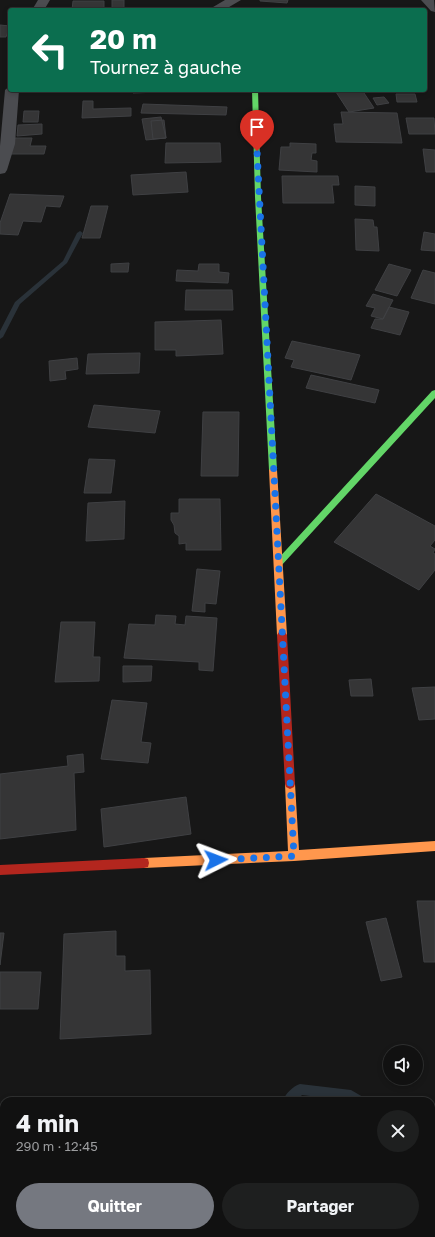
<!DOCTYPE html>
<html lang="fr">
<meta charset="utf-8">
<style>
body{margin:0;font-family:"Golos Text",sans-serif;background:#1e1f1f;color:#f1f3f6;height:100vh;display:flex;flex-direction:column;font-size:15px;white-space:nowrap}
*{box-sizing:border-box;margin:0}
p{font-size:13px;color:#9c9d9f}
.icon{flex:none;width:22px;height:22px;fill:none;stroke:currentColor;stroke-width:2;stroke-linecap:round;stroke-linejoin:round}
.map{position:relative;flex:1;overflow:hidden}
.drawer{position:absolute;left:0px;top:1097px;width:435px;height:140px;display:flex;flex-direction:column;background:#111;border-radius:12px 12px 0 0;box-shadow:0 2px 6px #0003,0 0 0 1px #303131}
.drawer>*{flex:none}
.banner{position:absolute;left:8px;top:8px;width:419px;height:84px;border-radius:4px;box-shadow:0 2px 6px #0003,0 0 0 1px #303131;background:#0b6e4f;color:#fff;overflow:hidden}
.controls{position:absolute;left:383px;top:1045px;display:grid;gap:8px}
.controls a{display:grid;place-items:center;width:40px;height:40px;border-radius:50%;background:#111;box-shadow:0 2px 6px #0003,0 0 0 1px #303131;font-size:20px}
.pin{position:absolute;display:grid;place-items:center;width:34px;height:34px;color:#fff;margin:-41px -17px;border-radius:50% 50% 50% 0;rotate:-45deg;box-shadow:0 0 4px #0007}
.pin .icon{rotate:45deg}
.me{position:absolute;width:44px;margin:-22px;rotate:87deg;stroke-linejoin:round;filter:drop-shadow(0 0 3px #0008)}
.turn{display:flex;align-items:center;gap:14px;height:84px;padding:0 16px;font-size:18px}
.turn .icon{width:52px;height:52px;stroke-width:2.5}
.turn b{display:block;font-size:28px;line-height:34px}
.round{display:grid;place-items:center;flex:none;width:42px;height:42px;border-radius:21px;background:#1e1f1f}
.overview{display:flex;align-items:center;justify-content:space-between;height:68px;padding:0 16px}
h1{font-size:24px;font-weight:700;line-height:30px}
.button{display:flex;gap:8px;margin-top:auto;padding:8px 16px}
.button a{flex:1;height:46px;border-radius:24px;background:#757880;color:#fff;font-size:16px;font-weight:700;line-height:46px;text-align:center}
.button a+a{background:#1e1f1f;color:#f1f3f6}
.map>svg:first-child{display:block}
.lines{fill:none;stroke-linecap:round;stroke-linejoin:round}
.stream{fill:#2a3239;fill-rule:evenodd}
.building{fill:#353536;stroke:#3f4043}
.street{fill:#4b4c50;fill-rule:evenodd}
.fast{fill:#63d668;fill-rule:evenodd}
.slow{fill:#ff974d;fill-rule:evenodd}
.jam{fill:#b3261e;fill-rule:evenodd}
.route{stroke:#1a73e8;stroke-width:7;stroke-dasharray:0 12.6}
</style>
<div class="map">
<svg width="435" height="1237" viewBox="0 0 435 1237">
<rect width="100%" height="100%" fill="#171717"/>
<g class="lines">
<!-- stream -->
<path class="stream" d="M80 231 83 233 67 263 20 304 3 337 0 339V331L15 302 63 261 77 233Z
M300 1084 351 1090 363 1097 364 1101H350L302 1095 296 1101H283C285 1094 293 1086 300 1084Z
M431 1203 435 1205V1221L431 1219Z
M220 1233H232V1237H220Z"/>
</g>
<!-- building -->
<path class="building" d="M112 0H124V10H112Z
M260 0H288L287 3 260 1Z
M73 1H104V10H72Z
M160 8V10H128V9Z
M0 25 10 26 6 37H0Z
M132 90H159V92L133 93Z
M349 90H362L374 108 349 112 336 92Z
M396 94H415L417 102H397Z
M384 97 389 103 377 105 373 98Z
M83 101H93V109L131 108V116L82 118Z
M143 104 227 107 226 115 141 113Z
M24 111H39L38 122H23Z
M341 112 397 113 402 143 336 142 334 124H343Z
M161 117 166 138 146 140 142 119Z
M406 118H434L435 134H409Z
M164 120 166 138 153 139 151 121Z
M42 124V134L17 136 18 125Z
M15 138H32L30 146H46L44 154H10Z
M166 143H220L221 162 165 163Z
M290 143 316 144V153H312L311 160 317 161V172L279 170 281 147H290Z
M423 149 435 150V172H426Z
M186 172 188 192 133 195 131 175Z
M282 176H338L339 185H332L334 203H283Z
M355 186 375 187V206L355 205Z
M10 194 64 196 60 207 46 206 41 222 23 221 18 235 0 234V223Z
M91 206H108L100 238H82Z
M355 219 373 220 374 227H377L379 251 356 250Z
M424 232 435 234V251L421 250Z
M129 263 128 272H111V264Z
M199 264H219V272L229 273 228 283 176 281 177 270 198 271Z
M389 264 411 270 397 296 375 290Z
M423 270 435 273V304L411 298Z
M186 290H232L233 310H185Z
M373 294 393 300 383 319 371 316 375 308 366 306Z
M389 307 409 312 400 335 371 328 375 319H383Z
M221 320 223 354 176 356V350H155V322Z
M292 341 360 355 351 380 291 367 294 360 285 358Z
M140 353 139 373 86 374 88 354Z
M77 358 78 369 65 371 66 379 50 381 49 361Z
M311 375 379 390 375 403 306 388Z
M94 405 160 411 155 433 88 427Z
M203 412H239L238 476H201Z
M89 459 115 460 111 493H84Z
M376 494 435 526V540L430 546 435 549 433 553 435 554V570L419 590 334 542Z
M179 499H220L221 550H186V543L179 544V536L175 533 174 525 171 520V513H179Z
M125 501 124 539 86 541 88 503Z
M197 569 220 571 216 604 205 603V612L192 611Z
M156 615 176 616 175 624 185 625 186 616 217 618 213 671 199 670V662L124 658 129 624 155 625Z
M61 622H95L93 657H100L99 681 55 682Z
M123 666H152L151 681 123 682Z
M371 679 373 696H351L349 680Z
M435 687V719L419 720 412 688Z
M112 700 147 703 141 742 151 743 148 763 101 759Z
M83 754 84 772 74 773 76 830 0 839V774L68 766 67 756Z
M186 797 191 834 104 847 101 809Z
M417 901H435V962H424Z
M386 918 402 977 381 981 366 922Z
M116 931V956H125V971L150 970 151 1034 60 1039 64 934Z
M0 933H4L0 965Z
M0 972H41L38 1009H0Z"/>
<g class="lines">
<!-- street -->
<path class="street" d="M38 0H50L44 10H32Z
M225 0H241L224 10H208Z
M421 0H434L435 12 431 11Z
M10 86V90H19L15 144 7 170 5 173 0 174V146L5 90Z"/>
<!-- fast -->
<path class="fast" d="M252 90H258L261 197 277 470 273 473 269 470 255 197Z
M435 390V398L281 566H275L274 564 275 562 432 391Z"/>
<!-- slow -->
<path class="slow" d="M273 467 277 470 287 635 285 638 282 639 279 638 277 635 269 470Z
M290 779 294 781 295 784 299 850 435 841V851L294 861 144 868 140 867 139 863 140 859 144 858 288 851 285 784 286 781Z"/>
<!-- jam -->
<path class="jam" d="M282 631 285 632 287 635 295 784 294 787 290 789 286 787 285 784 277 635 279 632Z
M144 858 148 859 149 863 148 867 144 868 0 875V865Z"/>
</g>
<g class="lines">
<!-- route -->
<path class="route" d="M216 860 294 856 257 151"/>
</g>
</svg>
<div class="controls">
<a><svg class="icon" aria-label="sound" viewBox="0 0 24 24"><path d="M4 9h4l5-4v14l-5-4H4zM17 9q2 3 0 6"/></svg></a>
</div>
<div class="pin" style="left:257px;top:151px;background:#d93025"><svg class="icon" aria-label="arrive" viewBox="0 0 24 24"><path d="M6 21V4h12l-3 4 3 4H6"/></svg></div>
<svg class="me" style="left:216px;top:860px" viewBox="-20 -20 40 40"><path d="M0-17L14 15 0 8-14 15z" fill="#1a73e8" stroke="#fff" stroke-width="4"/></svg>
<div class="banner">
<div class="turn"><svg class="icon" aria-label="left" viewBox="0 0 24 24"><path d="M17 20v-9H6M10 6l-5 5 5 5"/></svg><div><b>20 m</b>Tournez à gauche</div></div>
</div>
<section class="drawer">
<div class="overview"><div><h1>4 min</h1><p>290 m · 12:45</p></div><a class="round"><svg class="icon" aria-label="close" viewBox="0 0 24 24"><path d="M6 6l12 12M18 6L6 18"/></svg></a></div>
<div class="button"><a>Quitter</a><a>Partager</a></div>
</section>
</div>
